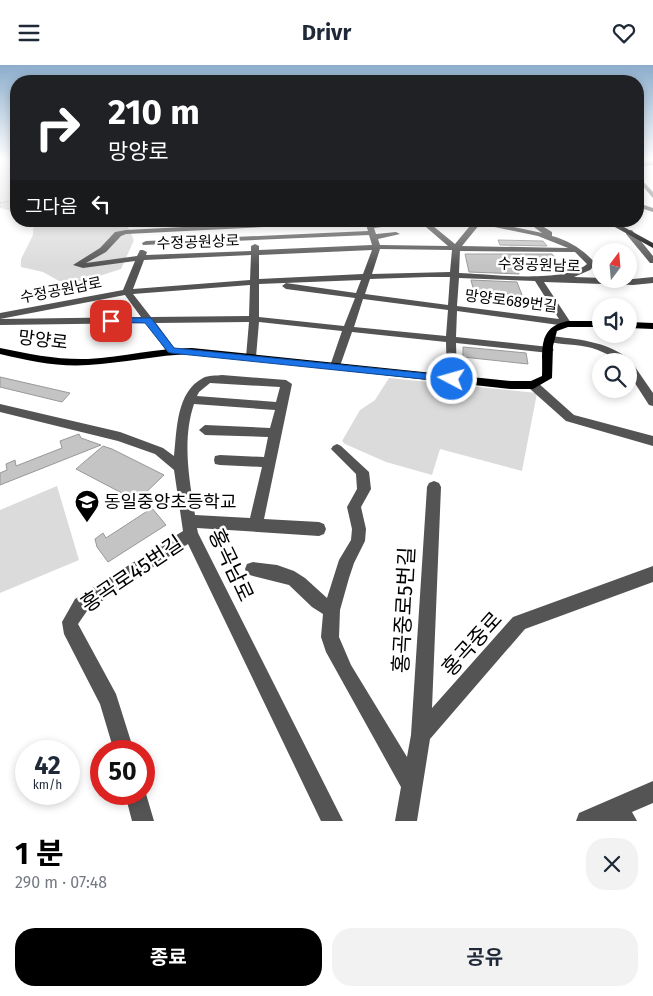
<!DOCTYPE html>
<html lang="ko">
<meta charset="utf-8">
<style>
body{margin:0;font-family:"Fira Sans","Noto Sans KR",sans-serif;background:#f2f2f3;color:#1f2937;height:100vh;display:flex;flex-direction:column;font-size:19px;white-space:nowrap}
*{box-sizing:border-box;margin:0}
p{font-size:16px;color:#747a83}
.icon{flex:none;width:28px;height:28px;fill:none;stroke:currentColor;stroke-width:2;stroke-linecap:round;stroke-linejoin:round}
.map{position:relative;height:756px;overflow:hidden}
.details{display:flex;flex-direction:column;background:#fff;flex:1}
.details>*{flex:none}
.guide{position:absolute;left:10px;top:10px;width:634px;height:152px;border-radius:20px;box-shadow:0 2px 8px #0003;background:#202124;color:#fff;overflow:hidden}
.needle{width:32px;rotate:16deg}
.controls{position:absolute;left:592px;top:178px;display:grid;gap:10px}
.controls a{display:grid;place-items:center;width:45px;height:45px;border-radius:50%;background:#fff;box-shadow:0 2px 8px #0003;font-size:25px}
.speed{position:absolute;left:15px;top:675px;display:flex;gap:10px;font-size:25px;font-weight:700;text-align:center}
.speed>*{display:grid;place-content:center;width:65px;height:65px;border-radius:50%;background:#fff;box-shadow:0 2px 8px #0003;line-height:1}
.speed small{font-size:12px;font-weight:400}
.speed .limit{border:8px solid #d22;background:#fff;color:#111}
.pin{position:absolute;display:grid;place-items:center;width:42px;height:42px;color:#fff;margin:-21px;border-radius:10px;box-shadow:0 2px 8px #0006}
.me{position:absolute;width:55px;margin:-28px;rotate:276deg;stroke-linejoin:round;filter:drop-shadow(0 0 4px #0008)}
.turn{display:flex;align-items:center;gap:18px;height:105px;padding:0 15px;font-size:22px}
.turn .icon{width:65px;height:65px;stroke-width:2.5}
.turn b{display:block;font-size:35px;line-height:42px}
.then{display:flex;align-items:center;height:48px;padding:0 15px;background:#0003;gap:10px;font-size:19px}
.round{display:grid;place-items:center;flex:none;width:52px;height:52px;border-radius:20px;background:#f2f2f3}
.headline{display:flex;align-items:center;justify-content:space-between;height:85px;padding:0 15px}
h1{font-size:30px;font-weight:700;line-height:38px;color:#000}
.button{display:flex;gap:10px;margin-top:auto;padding:10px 15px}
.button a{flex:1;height:58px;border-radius:20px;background:#000;color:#fff;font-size:20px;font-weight:700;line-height:58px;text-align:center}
.button a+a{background:#f2f2f3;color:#1f2937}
header{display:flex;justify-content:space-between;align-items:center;height:65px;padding:0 15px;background:#fff;font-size:22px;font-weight:700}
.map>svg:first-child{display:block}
.green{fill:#dbdbdb}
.building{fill:#c4c4c4;stroke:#989898}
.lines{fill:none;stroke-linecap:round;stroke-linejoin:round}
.path{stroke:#767676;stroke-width:1;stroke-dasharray:0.5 1;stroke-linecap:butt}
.minor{fill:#545454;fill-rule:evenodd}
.major{fill:#000;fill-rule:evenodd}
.route{fill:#1a73e8;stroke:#114b97}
.labels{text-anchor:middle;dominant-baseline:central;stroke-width:5;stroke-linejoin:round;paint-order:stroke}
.far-street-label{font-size:15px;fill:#000;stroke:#fff}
.street-label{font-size:18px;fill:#000;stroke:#fff}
.poi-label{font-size:18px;fill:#000;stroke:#fff;text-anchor:start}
.near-street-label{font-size:21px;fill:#000;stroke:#fff}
</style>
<header><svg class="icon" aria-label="menu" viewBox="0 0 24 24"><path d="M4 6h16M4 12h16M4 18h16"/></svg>Drivr<svg class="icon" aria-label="heart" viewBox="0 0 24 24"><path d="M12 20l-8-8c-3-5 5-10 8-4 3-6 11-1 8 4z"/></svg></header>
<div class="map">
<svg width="653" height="756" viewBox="0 0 653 756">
<rect width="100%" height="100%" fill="#fff"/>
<!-- green -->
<path class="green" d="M0 95H16V147L0 143Z
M34 156H125L134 175 121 204 84 216H59L43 207 21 202V194L33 170Z
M389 313 537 328 522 406 440 384 432 410 386 397 345 379 342 376 360 345 375 335Z
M57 421 79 495 0 528V445Z"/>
<!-- building -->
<path class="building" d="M498 175 543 176 547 181 500 180Z
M465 189H552L557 195H514L519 209 469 207Z
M471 215 517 217 522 230 474 227Z
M463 282 526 288 528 299 463 292Z
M0 312 70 328 62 337 0 322Z
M79 369 81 373 101 380 0 420V408L7 405 6 399 15 395 16 401 62 383 60 376Z
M103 381 112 384 164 410 137 436 76 404Z
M152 443 166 460 108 497 97 482 95 474 103 468 106 473Z"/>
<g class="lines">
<!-- path -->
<path class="path" d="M0 138 16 135"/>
<!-- minor -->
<path class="minor" d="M653 96V100L638 102V98Z
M642 115 653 127V133L639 117Z
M638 138 653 143V147L638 142Z
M297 156H347L344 158 126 169 121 171 106 187 86 198 137 191 140 185H143L147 187 146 190 251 186V181L255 179 259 181V185L372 180 369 170 143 180 142 178 146 176 368 166 365 156H372V158L397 156 398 160 374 163 376 169 396 167 400 169 378 174 380 180 448 181 419 156H427L455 179 474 156H486L542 168 526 156H534L552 167V171C570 176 584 185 596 199L590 205 574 212 633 214 653 212V218L633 220 544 217 571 258 566 261 457 246 456 272 549 282 554 285 549 288 456 278 457 314 452 318 447 314 446 277 352 267 340 301 335 304 330 301 342 266 259 257 256 292 251 295 246 292 249 257 156 258 176 285 171 288 167 287 146 258 0 260V254L141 252 125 230 0 254V248L123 225 135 196 83 203 73 200 100 183 115 167 126 165ZM480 159 538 171 568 183 462 181ZM380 184 452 185 450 207 372 209ZM372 185 363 209 259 214V190ZM460 186 575 187 587 199C565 219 490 209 459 208ZM251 190 250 215 133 224 144 195ZM428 212H450L448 240 365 229 370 214ZM459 213 535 216 559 254 457 241ZM361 215 356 228 286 218 282 221 286 224 355 233 344 261 259 252V219ZM250 220 249 251 151 252 133 229ZM363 234 448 245 446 271 354 262Z
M626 165H632L653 191V198H650L626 169Z
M549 271C577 274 606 276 629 294V298L633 299 653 328V341L649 340 629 309V296C615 296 606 287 592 283 577 279 561 280 545 276L544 274Z
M222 310 286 315 292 319 264 454 319 457 324 459 326 464 324 469 319 471 197 463 198 468 343 756H321L188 479 87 546 78 559 116 629 134 686H114L100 639 64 569 62 557 75 534 183 466 174 405 155 389 118 376 0 347V339L120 367 163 383 174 391C177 365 176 327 203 313 208 310 216 311 222 310ZM210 318 280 322 276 337 197 331 199 327ZM194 339 275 345 270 363 205 360 199 365 205 370 268 372 264 392 220 390 215 391 214 395 215 399 220 400 262 402 250 453 195 450C189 413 182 375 194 339Z
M533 316 537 317 574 350 653 371V381L566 356 529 323 527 320Z
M337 379 341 381 369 407 371 424 361 442 366 464 365 476 354 498 349 513 340 545 339 572 351 600 407 692 411 670 427 422 429 418 434 416 439 418 441 422 432 643 513 552 653 501V517L525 564 430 674 417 756H395L401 722 326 587 321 572 323 549 312 542 289 520 253 511 247 509 245 504 247 499 253 497 277 500 294 506 305 513 327 533 339 495 351 475 352 464 347 442 357 424 356 409 331 384 333 381Z
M653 716V738L632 747 637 756H576L579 748Z
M144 722 154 756H132L125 729H144Z"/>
<!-- major -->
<path class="major" d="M604 156H613L653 178V183Z
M568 256H601V262H568L557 266 553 281 552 313 533 324H511L192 289C157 290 123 298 88 300 58 302 29 296 0 289V283C29 289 58 295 88 294 123 292 157 283 192 283L511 316H531L542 311C543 285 537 262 568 256Z
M629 257 653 258V264L629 263Z"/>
</g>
<!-- sky -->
<linearGradient id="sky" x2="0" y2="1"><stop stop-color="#8cadcc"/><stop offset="0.47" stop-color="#fff"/><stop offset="1" stop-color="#fff" stop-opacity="0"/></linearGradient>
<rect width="653" height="201" fill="url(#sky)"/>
<!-- route -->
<path class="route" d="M111 253H151L174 283 452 311 457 314 452 317 171 288 168 287 145 258 108 257V254Z"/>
<!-- icons -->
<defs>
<symbol id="school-pin" viewBox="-11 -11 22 30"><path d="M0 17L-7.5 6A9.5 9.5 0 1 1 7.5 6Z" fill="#000" stroke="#fff"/><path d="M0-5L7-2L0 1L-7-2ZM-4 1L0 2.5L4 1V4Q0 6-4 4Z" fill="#fff"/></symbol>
</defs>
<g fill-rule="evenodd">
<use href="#school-pin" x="73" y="423" width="28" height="38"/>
</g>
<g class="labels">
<!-- far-street labels -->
<g class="far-street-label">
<text transform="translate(198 177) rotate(-2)">수정공원상로</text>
<text transform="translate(539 200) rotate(2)">수정공원남로</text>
<text transform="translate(61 225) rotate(-11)">수정공원남로</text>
<text transform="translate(511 236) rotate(7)">망양로689번길</text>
</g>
<!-- street labels -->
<g class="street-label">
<text transform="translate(43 275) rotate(7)">망양로</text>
</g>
<!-- poi labels -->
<g class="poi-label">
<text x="104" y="437">동일중앙초등학교</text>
</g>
<!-- near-street labels -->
<g class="near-street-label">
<text transform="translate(231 500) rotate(65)">홍곡남로</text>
<text transform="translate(132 509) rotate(-34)">홍곡로45번길</text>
<text transform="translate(404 545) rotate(-87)">홍곡중로5번길</text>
<text transform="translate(472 579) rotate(-48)">홍곡중로</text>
</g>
</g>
</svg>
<div class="controls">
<a><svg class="needle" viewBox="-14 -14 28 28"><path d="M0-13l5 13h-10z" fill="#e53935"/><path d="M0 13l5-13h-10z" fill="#747a83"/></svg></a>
<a><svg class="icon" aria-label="sound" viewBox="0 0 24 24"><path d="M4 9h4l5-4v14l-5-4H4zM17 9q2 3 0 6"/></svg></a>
<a><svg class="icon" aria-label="search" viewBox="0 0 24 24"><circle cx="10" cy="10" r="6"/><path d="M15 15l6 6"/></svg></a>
</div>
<div class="speed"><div>42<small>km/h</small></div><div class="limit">50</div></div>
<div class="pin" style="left:111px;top:256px;background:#d93025"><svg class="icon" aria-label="arrive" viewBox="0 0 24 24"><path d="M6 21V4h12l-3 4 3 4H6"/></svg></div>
<svg class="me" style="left:452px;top:314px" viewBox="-20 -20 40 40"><circle r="17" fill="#1a73e8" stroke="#fff" stroke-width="3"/><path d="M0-11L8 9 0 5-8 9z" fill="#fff"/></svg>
<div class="guide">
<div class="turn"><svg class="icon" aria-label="right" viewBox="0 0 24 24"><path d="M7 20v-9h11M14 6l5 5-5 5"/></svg><div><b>210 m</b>망양로</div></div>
<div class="then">그다음<svg class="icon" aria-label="left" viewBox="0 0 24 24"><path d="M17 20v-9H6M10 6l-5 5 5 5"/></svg></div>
</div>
</div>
<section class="details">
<div class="headline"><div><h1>1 분</h1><p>290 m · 07:48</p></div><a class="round"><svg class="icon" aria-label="close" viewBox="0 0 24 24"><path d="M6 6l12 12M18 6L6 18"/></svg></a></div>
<div class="button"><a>종료</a><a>공유</a></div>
</section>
